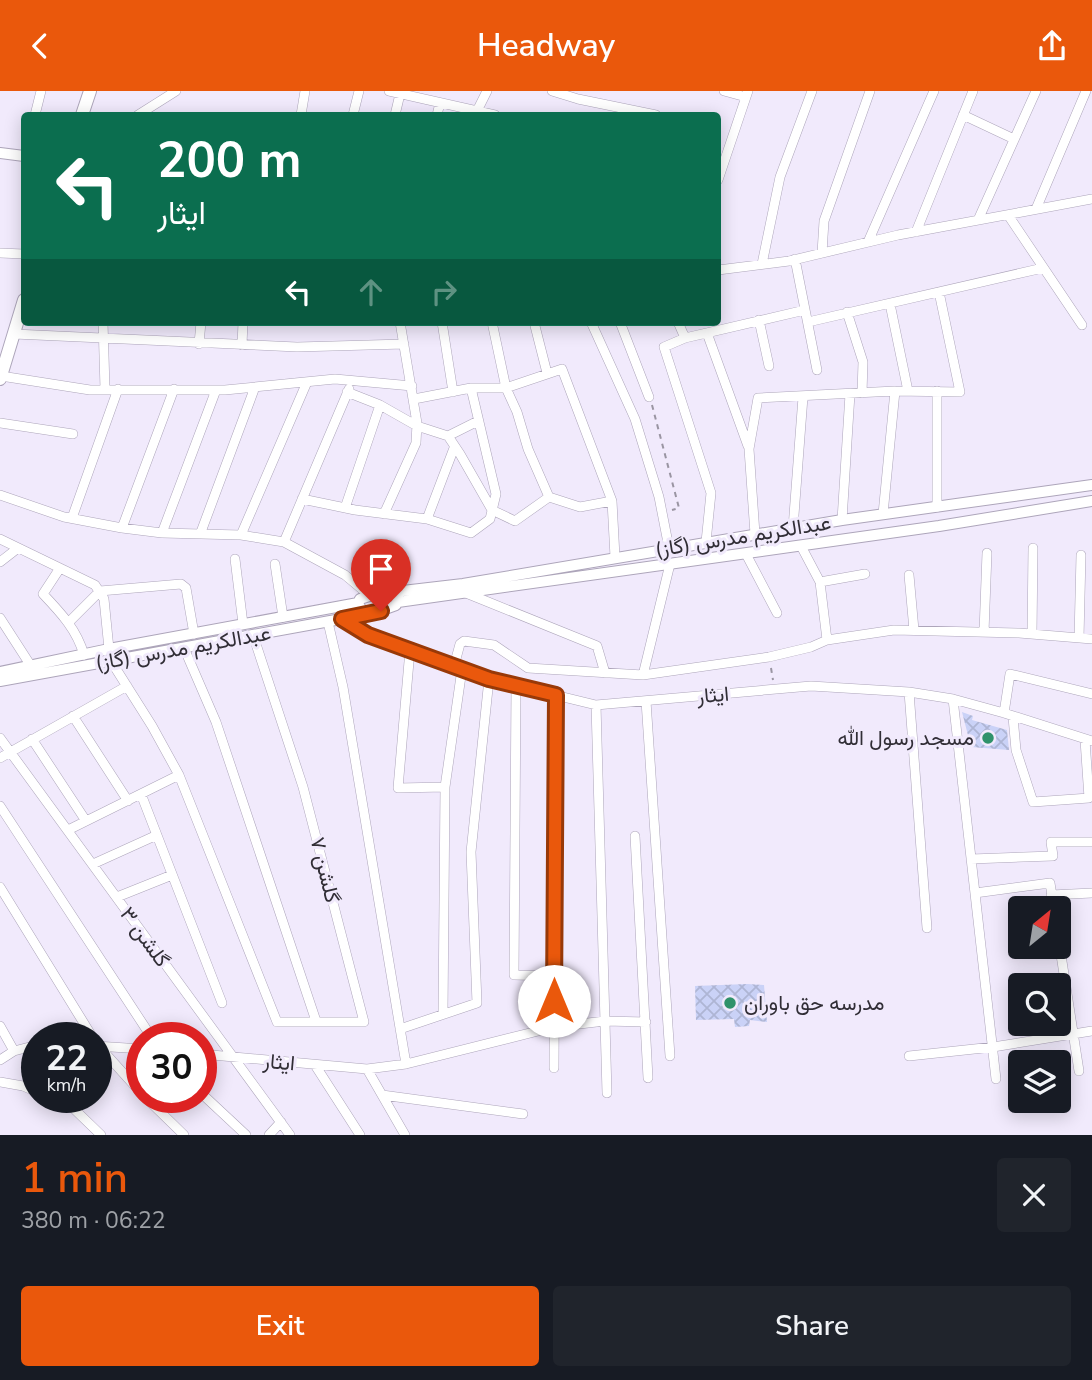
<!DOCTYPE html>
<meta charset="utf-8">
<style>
body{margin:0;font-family:"Nunito Sans",Vazirmatn,sans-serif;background:#20242c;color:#f1f3f6;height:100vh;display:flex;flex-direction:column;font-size:26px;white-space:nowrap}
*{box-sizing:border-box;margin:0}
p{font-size:23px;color:#9ea1a6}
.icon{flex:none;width:38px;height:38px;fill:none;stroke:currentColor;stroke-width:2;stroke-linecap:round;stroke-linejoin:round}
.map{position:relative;height:1044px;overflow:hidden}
.drawer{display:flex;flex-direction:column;background:#171b24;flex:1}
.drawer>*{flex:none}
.banner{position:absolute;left:21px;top:21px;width:700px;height:214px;border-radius:7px;box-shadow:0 4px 18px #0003;background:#0b6e4f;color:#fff;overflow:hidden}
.needle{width:46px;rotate:30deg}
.tools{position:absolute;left:1008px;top:805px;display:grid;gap:14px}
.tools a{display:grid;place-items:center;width:63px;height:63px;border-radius:7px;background:#171b24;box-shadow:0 4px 18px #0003;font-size:35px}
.speed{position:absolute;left:21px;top:931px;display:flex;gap:14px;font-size:35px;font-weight:700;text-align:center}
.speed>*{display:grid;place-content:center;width:91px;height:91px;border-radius:50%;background:#171b24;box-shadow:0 4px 18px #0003;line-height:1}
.speed small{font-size:18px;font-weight:400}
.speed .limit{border:10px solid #d22;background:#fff;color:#111}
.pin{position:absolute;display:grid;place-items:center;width:60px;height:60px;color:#fff;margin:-72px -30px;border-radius:50% 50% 50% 0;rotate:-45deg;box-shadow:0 0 7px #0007}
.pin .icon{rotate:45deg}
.me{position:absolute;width:77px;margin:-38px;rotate:0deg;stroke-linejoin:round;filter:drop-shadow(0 0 5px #0008)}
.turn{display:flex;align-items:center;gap:24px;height:147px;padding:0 21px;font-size:32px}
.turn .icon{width:91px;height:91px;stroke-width:2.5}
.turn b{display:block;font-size:49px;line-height:60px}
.lanes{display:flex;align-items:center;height:66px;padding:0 21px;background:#0003;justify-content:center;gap:35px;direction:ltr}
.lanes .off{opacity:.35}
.round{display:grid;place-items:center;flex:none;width:74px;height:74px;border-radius:7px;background:#20242c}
.overview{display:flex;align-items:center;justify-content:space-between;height:119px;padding:0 21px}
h1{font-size:42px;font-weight:600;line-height:52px;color:#ea580c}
.button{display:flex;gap:14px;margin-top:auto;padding:14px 21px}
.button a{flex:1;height:80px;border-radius:7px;background:#ea580c;color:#fff;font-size:28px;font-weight:600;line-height:80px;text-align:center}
.button a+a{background:#20242c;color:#f1f3f6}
header{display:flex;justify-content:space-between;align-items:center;height:91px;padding:0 21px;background:#ea580c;color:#fff;font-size:32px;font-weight:600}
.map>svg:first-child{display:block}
.building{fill:url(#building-cross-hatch)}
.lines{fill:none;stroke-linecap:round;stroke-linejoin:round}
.minor-casing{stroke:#ada5ba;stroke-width:10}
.tertiary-casing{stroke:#ada5ba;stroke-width:12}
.secondary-casing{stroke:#ada5ba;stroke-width:14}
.path{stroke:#9a95a2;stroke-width:2;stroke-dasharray:5 5;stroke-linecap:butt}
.minor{stroke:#fff;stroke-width:9}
.tertiary{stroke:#fff;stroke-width:10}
.secondary{stroke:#fff;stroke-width:12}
.route-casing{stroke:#983908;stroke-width:18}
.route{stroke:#ea580c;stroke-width:12}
.poi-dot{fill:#30926b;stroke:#f1eafc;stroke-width:2.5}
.labels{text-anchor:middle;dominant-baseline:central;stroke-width:6;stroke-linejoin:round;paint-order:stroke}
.street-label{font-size:21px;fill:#312e36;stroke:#f1eafc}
.poi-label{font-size:21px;fill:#312e36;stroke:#f1eafc;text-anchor:end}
</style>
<header><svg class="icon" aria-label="back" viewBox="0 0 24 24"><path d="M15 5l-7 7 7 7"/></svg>Headway<svg class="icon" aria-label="share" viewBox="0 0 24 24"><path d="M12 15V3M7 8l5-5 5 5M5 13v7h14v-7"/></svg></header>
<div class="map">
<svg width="1092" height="1044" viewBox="0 0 1092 1044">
<defs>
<pattern id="building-cross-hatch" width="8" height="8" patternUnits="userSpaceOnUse" patternTransform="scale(1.75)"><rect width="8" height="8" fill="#cad2f7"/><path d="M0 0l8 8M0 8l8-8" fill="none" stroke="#aeb5d4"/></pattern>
</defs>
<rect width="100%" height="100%" fill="#f1eafc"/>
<!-- building -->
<path class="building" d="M962 621 973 625 972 629 1007 639 1009 659 971 656Z
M747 893 764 894 767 931 750 929 749 935 735 936 734 928 696 929 695 895Z"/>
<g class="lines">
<defs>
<path id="minor" d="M389 0 495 24
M552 0 578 8 656 24
M724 0 746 6
M35 24 41 0
M138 24 176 0
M301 24 305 0
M353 24 359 0
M395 24 400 3
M437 24 440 12
M475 24 487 0
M963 24 1014 48
M718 89 748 0
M1036 118 1086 0
M1008 124 1082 234
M978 129 1036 0
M916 141 973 0
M868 151 934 0
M0 162 24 163
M822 162 824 130 870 0
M795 168 817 279
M762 173 780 86 812 0
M718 179 789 170 898 144 1092 108
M890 213 908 300
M847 221 863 271 862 302
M759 229 769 275
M103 231 105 298
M442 231 453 301
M492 231 506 297 517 321 528 358 549 406
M534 231 547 282
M591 231 635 328 659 406 669 457
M620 231 649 306
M678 231 685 247
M808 231 1043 177
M707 242 748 355
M14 243 297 256 404 253
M199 253 201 231
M242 254 243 231
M1 285 90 299H225L335 288 412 295
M937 300V416
M347 301 380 314 417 335 448 345 460 363 492 419
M414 308 471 297H506L562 278 612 410 615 466
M0 332 73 343
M448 345 478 330
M0 404 64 426 122 437 162 442 241 444 284 451 345 484 369 504
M549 406 580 416 612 410
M302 408 355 419 427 428 471 442 490 428 496 403 471 297
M345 417 380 314
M492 419 515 430 549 406
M384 423 416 352 417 332 400 231
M883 423 895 300
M72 427 118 298
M427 428 454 357
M842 429 850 303
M122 437 174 298
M793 437 803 306
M201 441 255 296
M162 442 216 299
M755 443 749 358 758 307 895 300 960 301 939 201
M241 444 307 291
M0 448 95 494 104 508 109 558
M284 451 349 298
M706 451 711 402 664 256 685 247 805 219
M801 455 820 491 827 549
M746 463 777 522
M235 468 243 533
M0 471 18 457
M275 473 283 526
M60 477 43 503C61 522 77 539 84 564
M909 484 914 539
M820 491 865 483
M466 502 597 555 605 582
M0 527 31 575
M342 528 368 544 489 588 596 614 811 595 909 601 953 608 1004 622 1092 650
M69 531 100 500 181 493 186 497 194 543
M328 531 343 596 406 973
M984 541 987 462
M1032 543 1033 457
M1079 547 1081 464
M184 557 216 631 316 930
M410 559 398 697 445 696
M111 570 152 635 179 684 277 931H364L303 696 253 544
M454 575 460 553 464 550 494 554 528 577 643 584 769 566 811 556 827 549 894 539 1019 542 1092 548
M643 584 670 473
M516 595 514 884 554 885
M909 601 927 837
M953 608 996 988
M646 610 670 965
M596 614 607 1002
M1004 622 1010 583 1092 603
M73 625 128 710
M1013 626 1016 659 1033 711 1089 707 1085 649
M0 647 290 1044
M32 648 86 730
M0 667 127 595
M141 703 222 912
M0 715 152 947
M68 739 179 684
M635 745 648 987
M971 768 1053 765 1051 751H1092
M93 773 157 744
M0 796 93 947
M975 802 1050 792 1054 817
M1051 804 1092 802
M117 806 172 784
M1059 851 1079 980
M443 923 445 696 462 578
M0 935 14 960
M400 938 477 912 471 761 489 588
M96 952 142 1003
M96 955 142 958
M201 963 367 978 406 973 554 936 605 930 646 931
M909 965 993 956 1092 940
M0 969 14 960 37 954
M315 974 360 1044
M554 977 556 604
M367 978 405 1044
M0 991 23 995 37 1001
M201 1002 246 1044
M382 1004 523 1023
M50 1006 71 1015 101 1044
M145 1006 184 1044
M269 1044 281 1031"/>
<path id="tertiary" d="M0 62 24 65
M394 501 463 493 842 429 1092 394
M398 511 939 435 1092 410
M0 581 109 558 358 512
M0 590 374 522 396 514 398 507 397 504 385 500 360 508 358 512 362 520 366 522"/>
<path id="secondary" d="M82 24 90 0
M0 288 24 209"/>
</defs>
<!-- minor casing -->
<use href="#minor" class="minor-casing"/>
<!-- tertiary casing -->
<use href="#tertiary" class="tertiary-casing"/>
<!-- secondary casing -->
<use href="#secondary" class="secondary-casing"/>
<!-- path -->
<path class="path" d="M652 314 679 417 672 419
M771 577 773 589"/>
<!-- minor -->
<use href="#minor" class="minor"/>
<!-- tertiary -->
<use href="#tertiary" class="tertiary"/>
<!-- secondary -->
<use href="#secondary" class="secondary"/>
</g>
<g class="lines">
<defs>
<path id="route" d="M381 520 342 528 368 544 489 588 556 604 554 910"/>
</defs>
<!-- route casing -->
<use href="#route" class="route-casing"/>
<!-- route -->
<use href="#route" class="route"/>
</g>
<!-- markers -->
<g class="poi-dot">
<circle cx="988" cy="647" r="7"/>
<circle cx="730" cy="912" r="7"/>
</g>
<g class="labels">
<!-- street labels -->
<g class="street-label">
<text transform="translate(743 445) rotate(-9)">عبدالکریم مدرس (گاز)</text>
<text transform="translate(183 557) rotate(-10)">عبدالکریم مدرس (گاز)</text>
<text transform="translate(713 604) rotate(-5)">ایثار</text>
<text transform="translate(325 779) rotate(76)">گلشن ۷</text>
<text transform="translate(145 846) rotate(54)">گلشن ۳</text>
<text transform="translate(279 971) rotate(5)">ایثار</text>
</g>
<!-- poi labels -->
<g class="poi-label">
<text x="974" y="647">مسجد رسول الله</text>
<text x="744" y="912" text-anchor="start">مدرسه حق باوران</text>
</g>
</g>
</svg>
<div class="tools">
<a><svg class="needle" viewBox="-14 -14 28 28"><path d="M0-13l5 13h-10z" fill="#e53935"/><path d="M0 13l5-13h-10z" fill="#9ea1a6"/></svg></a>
<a><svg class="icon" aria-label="search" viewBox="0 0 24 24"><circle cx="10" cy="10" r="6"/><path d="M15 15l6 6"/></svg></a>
<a><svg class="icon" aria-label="layers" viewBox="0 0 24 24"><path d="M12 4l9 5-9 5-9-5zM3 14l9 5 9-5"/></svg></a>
</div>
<div class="speed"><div>22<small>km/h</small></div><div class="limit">30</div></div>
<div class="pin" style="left:381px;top:520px;background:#d93025"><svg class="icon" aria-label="arrive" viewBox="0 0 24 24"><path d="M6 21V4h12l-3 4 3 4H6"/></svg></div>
<svg class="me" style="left:554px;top:910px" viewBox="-20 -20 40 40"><circle r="19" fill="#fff"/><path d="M0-13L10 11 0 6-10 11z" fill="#ea580c"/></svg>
<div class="banner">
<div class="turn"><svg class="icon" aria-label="left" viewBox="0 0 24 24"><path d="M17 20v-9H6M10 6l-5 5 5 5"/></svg><div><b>200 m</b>ایثار</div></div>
<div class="lanes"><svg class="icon" aria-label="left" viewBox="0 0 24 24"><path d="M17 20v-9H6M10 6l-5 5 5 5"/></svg><svg class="icon off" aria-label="ahead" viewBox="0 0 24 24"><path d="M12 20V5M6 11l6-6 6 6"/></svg><svg class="icon off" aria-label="right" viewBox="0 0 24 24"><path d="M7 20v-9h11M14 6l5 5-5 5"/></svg></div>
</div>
</div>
<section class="drawer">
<div class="overview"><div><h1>1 min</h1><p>380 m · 06:22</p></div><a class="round"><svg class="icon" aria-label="close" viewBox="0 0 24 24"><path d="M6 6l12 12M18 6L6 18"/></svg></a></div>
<div class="button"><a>Exit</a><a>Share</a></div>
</section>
